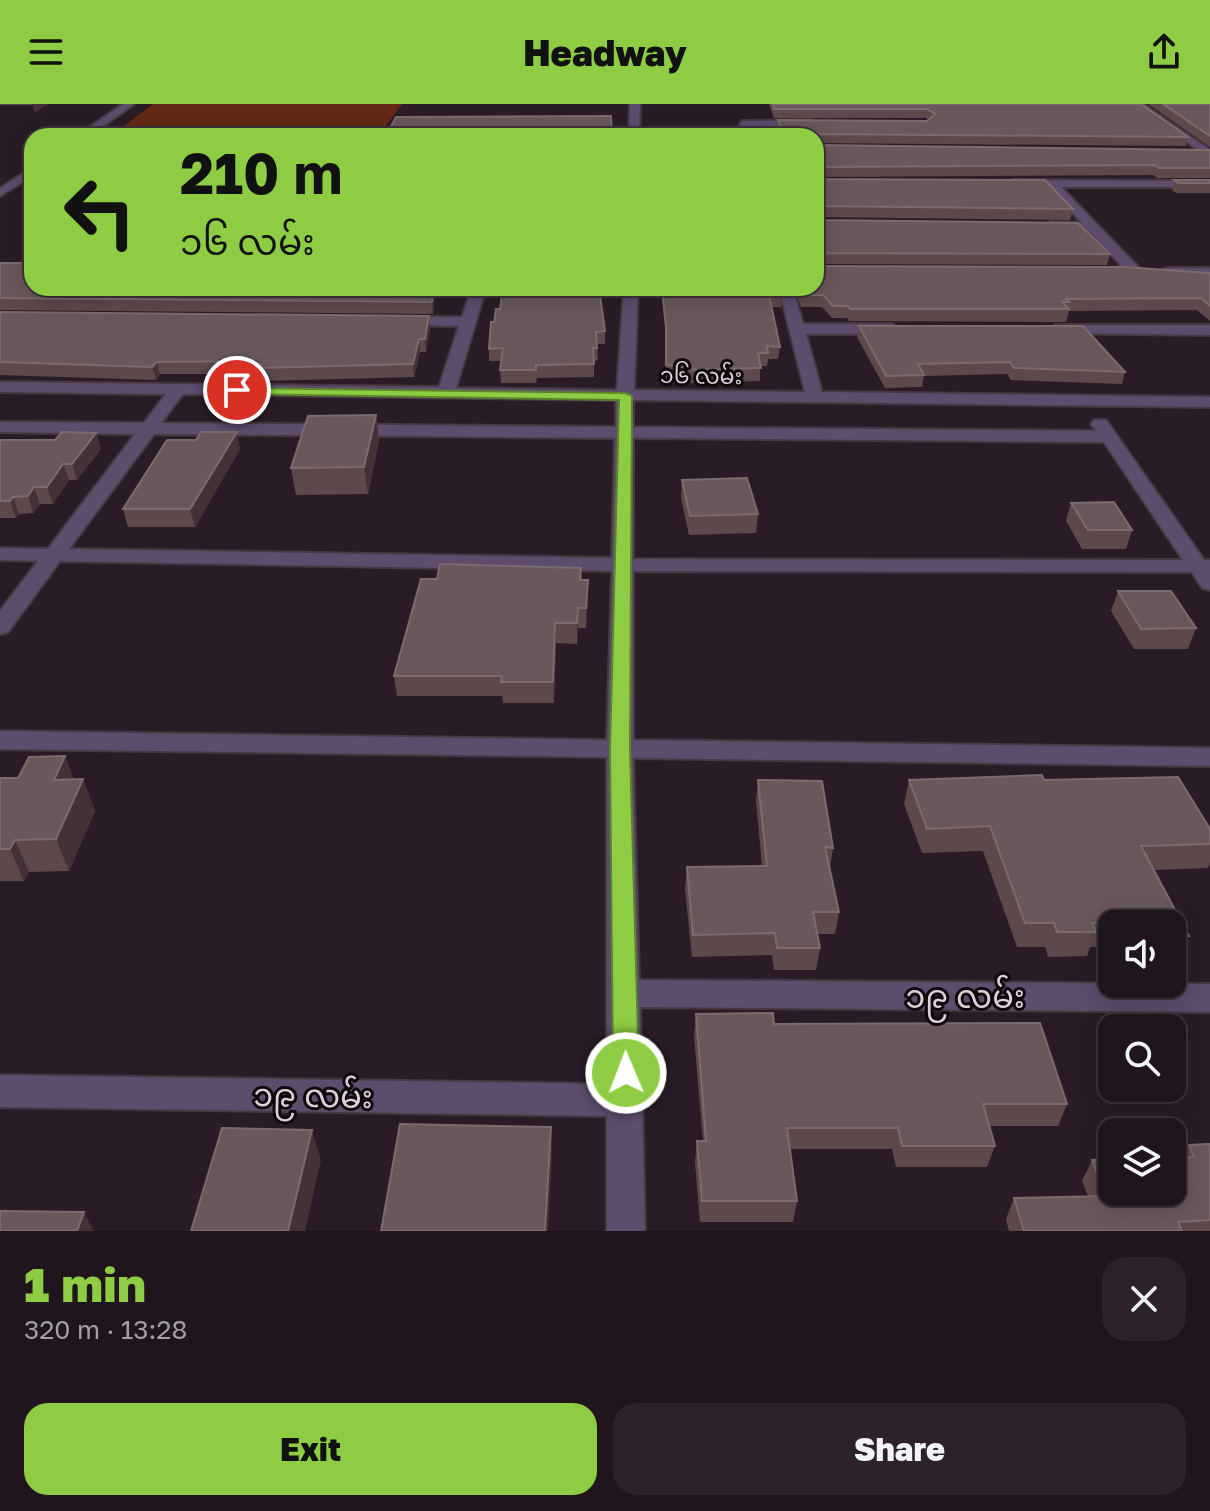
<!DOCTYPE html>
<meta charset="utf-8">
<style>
body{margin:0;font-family:"Golos Text","Noto Sans Myanmar",sans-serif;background:#2d2229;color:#f1f3f6;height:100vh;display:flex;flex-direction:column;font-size:30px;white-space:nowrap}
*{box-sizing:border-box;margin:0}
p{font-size:26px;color:#a29fa3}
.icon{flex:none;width:44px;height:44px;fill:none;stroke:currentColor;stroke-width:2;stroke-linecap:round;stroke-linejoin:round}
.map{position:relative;height:1127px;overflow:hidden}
.details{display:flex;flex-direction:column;background:#20151c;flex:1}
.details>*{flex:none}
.guide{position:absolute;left:24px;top:24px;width:800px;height:168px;border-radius:24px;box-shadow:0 4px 20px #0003,0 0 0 2px #3d343b;background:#8ecd43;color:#111;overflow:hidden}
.fabs{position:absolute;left:1098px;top:806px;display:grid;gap:16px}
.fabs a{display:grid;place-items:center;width:88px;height:88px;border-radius:16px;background:#20151c;box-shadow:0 4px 20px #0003,0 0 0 2px #3d343b;font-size:40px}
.pin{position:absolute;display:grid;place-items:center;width:68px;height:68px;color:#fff;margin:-34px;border:4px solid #fff;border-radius:50%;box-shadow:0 2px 8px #0007}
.me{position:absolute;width:88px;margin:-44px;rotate:359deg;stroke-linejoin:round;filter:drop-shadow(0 0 6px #0008)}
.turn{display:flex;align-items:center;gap:28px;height:168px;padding:0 24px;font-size:36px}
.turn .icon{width:104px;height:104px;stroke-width:2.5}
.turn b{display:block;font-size:56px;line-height:68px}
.round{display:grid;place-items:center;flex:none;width:84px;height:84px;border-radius:24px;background:#2d2229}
.headline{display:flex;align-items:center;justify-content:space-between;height:136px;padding:0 24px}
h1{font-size:48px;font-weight:800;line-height:60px;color:#8ecd43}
.action{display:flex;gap:16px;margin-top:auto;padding:16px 24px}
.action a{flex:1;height:92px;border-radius:24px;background:#8ecd43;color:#111;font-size:32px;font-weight:800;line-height:92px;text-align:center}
.action a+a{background:#2d2229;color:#f1f3f6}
header{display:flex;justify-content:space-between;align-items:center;height:104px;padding:0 24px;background:#8ecd43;color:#111;font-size:36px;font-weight:800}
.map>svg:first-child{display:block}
.green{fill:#642914}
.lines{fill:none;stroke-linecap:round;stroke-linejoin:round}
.minor-casing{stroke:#463942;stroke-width:4}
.minor{fill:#5d4c6c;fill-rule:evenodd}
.wall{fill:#5c494c}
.shaded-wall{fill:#423136}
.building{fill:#69585b;stroke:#7b6b6e;stroke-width:2}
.route{fill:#8ecd43;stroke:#5c852c;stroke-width:2}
.labels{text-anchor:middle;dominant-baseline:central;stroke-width:6;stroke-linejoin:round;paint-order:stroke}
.far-street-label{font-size:22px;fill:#dbd1d8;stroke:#0f090d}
.near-street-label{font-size:32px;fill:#dbd1d8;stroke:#0f090d}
</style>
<header><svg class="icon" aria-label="menu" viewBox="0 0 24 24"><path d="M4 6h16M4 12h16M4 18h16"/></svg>Headway<svg class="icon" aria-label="share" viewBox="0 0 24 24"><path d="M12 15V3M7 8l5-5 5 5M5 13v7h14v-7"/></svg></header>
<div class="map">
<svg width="1210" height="1127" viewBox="0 0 1210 1127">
<rect width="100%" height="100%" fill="#2a1c26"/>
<!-- green -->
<path class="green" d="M153 0H402L379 32H111Z"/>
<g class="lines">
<defs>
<path id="minor" d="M123 0H134L89 32H77Z
M630 0H640L639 32H629Z
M1132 0H1143L1210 46V54Z
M742 17 811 16 816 19 811 22H739Z
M32 64V72L0 92V84Z
M1014 76 1210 77V83H1061L1140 165V171H1130L1089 127 1047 125 1045 122 1051 118 1082 119 1048 83 1010 81V77Z
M1168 164H1210V172L1163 171V165Z
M472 184H486L456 284 617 286 624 184H638L634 286 805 288 779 184H793L803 220H892L900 225 892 230H806L822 288 1210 293V303L633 296V323L1096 327 1091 320 1094 316H1106L1204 456H1210V486L1202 484 1192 468 633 467V636L1210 644V662L633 654 639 876 1210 880V908L640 903 645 1127H607V1012L0 1003V971L607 980V653L0 645V627L607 636 612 467 60 457 8 528 0 530V507L38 457 0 456V444L48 445 135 330 0 328V318L144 319 166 290 0 288V278L439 283 459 222 397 221 390 217 397 213H462ZM183 290 616 296V323L161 319ZM154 330 615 334 612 454 69 445ZM633 334 1104 338 1183 456 633 455Z
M1056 221H1210V231L1051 229 1048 226Z"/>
</defs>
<!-- minor casing -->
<use href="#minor" class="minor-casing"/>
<!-- minor -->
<use href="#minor" class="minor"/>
</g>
<!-- wall -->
<path class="wall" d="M0 0H48L35 8 33 1H0Z
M769 0H1141L1188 33 1186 42 816 39V32H780L778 25V16L927 17 929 16 926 14H774Z
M1148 0H1210V43Z
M816 41 1210 46V74H1157L1153 71 816 73 817 75 1073 105 1070 116 816 113Z
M1174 76H1210V89H1176L1172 86Z
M817 116 1110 150 1107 161 816 160Z
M0 159 32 184H448L447 191H435L433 210 0 206Z
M1210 169V217L1197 206 1069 207 1066 218 849 217 847 214H832L822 203H801L794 184Z
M661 184H780L782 191 781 203H771L780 243 778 255H768L767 262H760V277L681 279 680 274H666V234Z
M500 205 605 227V240H597L598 256 594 257V273L537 274 536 279H501L500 266 502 257H489V245L494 218Z
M0 208 429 212 430 225 426 248H420L414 273 262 277 261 273H254V270H160L156 276 0 271Z
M859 222 1125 268 1122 280 1011 276 1007 270 924 272 922 283 885 284 857 233Z
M376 311 379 337 368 390 296 391 291 364Z
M96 329 101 345 77 376H69L53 400H40L33 409 19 410 16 414H0V336H55Z
M240 345 195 423H128L123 405Z
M682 376 758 410 756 429 689 431 681 394Z
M1071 399 1132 426 1126 445H1082L1066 417Z
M581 464 582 476 588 496 586 524H578L577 540 556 539 554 599H503L502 592H397L394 572 437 475Z
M1118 487 1196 524 1188 545H1134L1111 507Z
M65 652 74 676 83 675 95 707 69 767 29 768 24 777H0V674H18Z
M758 676 833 744 830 764 839 808 835 830H817L820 844 816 866H774L772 851 692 853 685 785 687 763 762 762 756 697Z
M909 676H1044L1210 725V759L1208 764 1154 766 1189 832 1177 856 1172 857V820H1112V843H1090L1087 852 1048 853 1045 843H1017L983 747 922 749 904 700Z
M696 910 774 920 1067 1000 1058 1022H989L995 1042 987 1063H896L892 1045H790L797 1097 793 1118H700L695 1058 697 1037H703L694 932Z
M1210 1040V1127H1009L1006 1115 1014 1094 1088 1092 1082 1077 1092 1056 1182 1053 1189 1041Z"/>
<!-- shaded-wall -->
<path class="shaded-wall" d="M32 0H48L35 8Z
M433 184 435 191 433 210 432 198Z
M429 212 430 225 426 248 425 235Z
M419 235 420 248 414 273 413 260Z
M157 258 160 270 156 276 152 263Z
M376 311 379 337 368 390 364 363Z
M237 328 240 345 195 423 190 405Z
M96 329 101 345 77 376 72 360Z
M63 360 69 376 53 400 47 383Z
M34 383 40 400 33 409 28 392Z
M13 393 19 410 16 414 10 397Z
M588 476V496L586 524V504Z
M578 504V524L577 540V519Z
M555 519 556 539 554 599 553 578Z
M65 652 77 684 54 676Z
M83 675 95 707 69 767 56 735Z
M15 736 29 768 24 777 10 745Z
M551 1023 552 1054 548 1127H545Z
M312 1026 321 1056 305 1127H288Z
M84 1108 94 1127H77Z"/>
<!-- building -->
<path class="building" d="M773 0H1141L1188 33 817 30 816 33 784 32 778 16 927 17 935 10 927 5H774Z
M1163 0H1210V32Z
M611 12 612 32H386L396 13Z
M816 41 1210 46V64H1159L1155 61 817 63 816 64Z
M816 72 817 75 1045 76 1073 105 817 102 816 107Z
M1174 76H1210V79H1178Z
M816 115 817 116 1078 119 1110 150 817 149 816 150Z
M0 159H32V184H433L432 198 0 194Z
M816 162 1124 163 1210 169V202L1201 194 1066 195 1069 198H1062L1069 205H850L848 202H833L823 191H803L800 184H816Z
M503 184H599L605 227 596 228 597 244H593L594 260 536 261V266H500L503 244 489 245 491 218H494L496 205H500Z
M662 184H780L782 191H769L780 243 767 242 768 249H758L761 264 681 266V262L666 261V222Z
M0 208 429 212 425 235H419L413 260 259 264 262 260H252L253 257 157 258 152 263 0 258Z
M859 222H1083L1125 268 1014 264 1010 258 918 260 924 271 886 272Z
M376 311 364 363 291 364 308 312Z
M62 328 96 329 72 360H63L47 383H34L28 392 13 393 10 397H0V336H55Z
M201 328H237L190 405H123L167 336H196Z
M747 374 758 410 690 412 682 376Z
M1114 398 1132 426H1088L1071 399Z
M440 460 581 464 580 476H588L586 504H578L577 519H555L553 578H501L502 572H394L421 475H437Z
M1118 487H1171L1196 524 1141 525Z
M65 652 54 676 83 675 56 735 15 736 10 745H0V674H18L29 653Z
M1042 671 1044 676 1178 673 1210 725V740L1141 742 1189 832 1172 833V820H1152L1151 818 1092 819 1096 828H1057L1054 819H1025L990 722 927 725 909 676Z
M758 676 822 677 833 744 825 743 839 808H813L820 844H777L775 829 693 831 687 763 767 762Z
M773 909 774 920 1040 919 1067 1000H983L995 1042H902L898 1024H787L797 1097H702L697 1037H706L696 910Z
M400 1020 551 1023 545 1127H381Z
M222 1024 312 1026 288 1127H191Z
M1210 1040V1116L1178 1118 1182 1127H1024L1014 1094 1106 1092 1092 1056 1112 1055V1088H1172V1054L1194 1053 1189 1041Z
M0 1107 84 1108 77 1127H0Z"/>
<!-- route -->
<path class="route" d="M233 284 625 289 632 292 630 646 639 969 635 977 626 981 617 977 613 969 610 646 619 296 237 290 233 289Z"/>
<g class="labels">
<!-- far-street labels -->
<g class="far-street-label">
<text transform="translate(701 271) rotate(1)">၁၆ လမ်း</text>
</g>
<!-- near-street labels -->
<g class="near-street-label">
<text x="965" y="892">၁၉ လမ်း</text>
<text transform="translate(313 991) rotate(1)">၁၉ လမ်း</text>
</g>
</g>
</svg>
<div class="fabs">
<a><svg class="icon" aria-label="sound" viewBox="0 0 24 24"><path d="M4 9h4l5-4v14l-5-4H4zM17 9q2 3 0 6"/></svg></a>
<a><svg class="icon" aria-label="search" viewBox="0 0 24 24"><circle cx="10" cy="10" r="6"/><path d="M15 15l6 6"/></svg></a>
<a><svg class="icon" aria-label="layers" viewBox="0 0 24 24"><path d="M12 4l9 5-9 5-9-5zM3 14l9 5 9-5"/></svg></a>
</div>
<div class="pin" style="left:237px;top:286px;background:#d93025"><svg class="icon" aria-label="arrive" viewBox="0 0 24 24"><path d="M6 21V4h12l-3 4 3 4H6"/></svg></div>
<svg class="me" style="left:626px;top:969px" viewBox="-20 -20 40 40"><circle r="17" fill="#8ecd43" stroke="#fff" stroke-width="3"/><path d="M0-11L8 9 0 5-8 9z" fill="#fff"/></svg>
<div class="guide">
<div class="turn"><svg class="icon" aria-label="left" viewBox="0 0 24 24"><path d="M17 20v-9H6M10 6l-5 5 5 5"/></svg><div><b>210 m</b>၁၆ လမ်း</div></div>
</div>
</div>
<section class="details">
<div class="headline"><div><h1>1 min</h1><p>320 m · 13:28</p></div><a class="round"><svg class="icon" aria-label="close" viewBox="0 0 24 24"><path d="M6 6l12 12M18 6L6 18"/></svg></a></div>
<div class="action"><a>Exit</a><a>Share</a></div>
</section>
